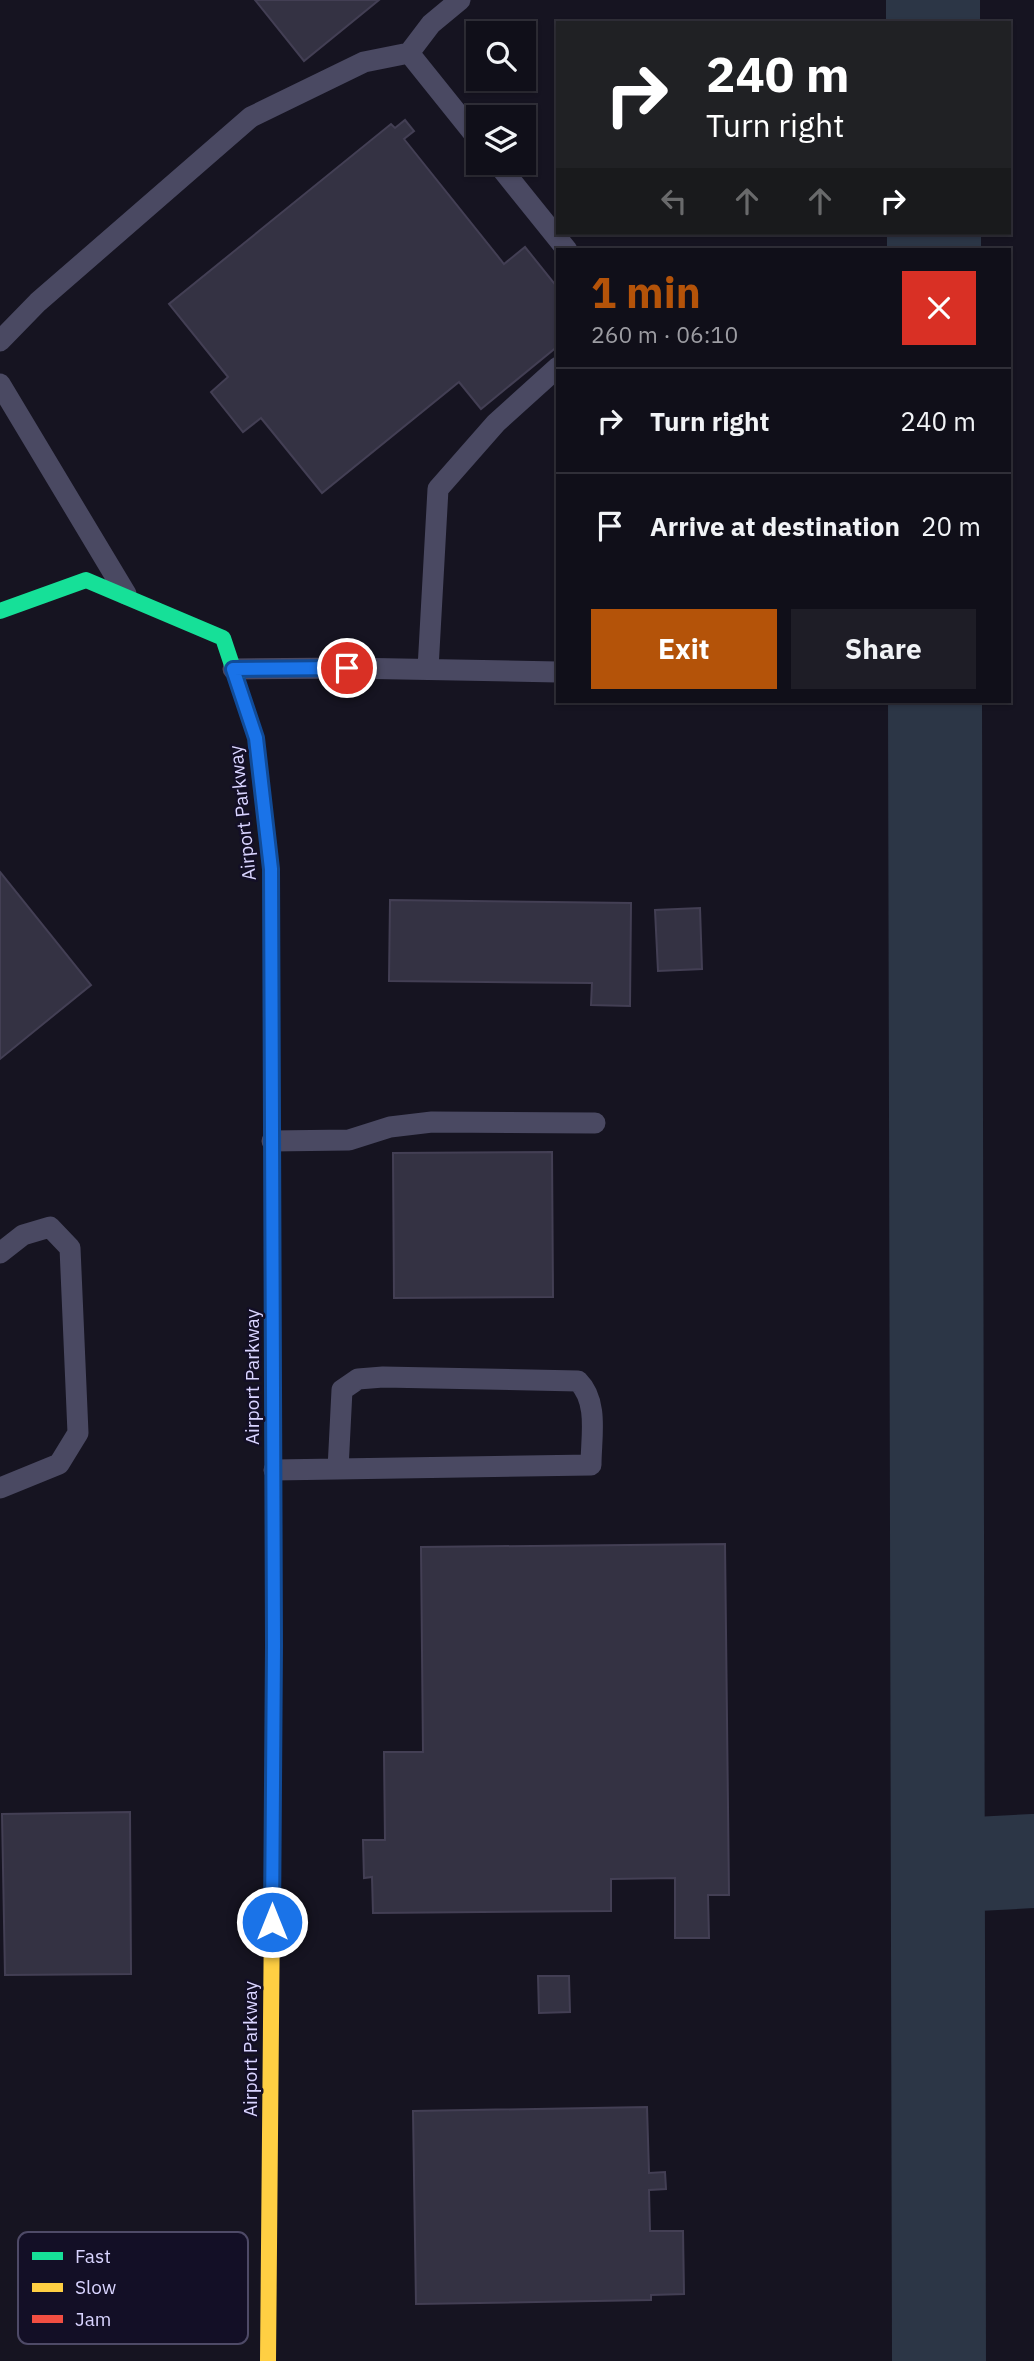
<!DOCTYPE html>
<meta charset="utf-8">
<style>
body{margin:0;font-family:"IBM Plex Sans",sans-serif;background:#1e1d26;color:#f1f3f6;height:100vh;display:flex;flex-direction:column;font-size:26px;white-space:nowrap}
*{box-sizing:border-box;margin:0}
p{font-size:23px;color:#9c9ca2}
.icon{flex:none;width:38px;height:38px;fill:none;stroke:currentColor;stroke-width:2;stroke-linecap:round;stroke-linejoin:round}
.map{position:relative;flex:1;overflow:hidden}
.sheet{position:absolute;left:556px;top:248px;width:455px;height:455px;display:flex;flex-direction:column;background:#100f19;border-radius:0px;box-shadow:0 2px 5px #0004,0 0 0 2px #302f38}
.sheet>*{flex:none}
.top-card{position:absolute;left:556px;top:21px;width:455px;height:214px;border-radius:0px;box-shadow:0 2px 5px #0004,0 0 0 2px #302f38;background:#202124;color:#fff;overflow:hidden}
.tools{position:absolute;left:466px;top:21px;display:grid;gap:14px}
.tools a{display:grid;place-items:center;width:70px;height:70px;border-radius:0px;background:#100f19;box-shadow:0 2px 5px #0004,0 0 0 2px #302f38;font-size:35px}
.pin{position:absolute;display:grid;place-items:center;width:60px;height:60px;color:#fff;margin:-30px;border:4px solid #fff;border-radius:50%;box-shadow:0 2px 7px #0007}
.me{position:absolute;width:77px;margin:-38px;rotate:0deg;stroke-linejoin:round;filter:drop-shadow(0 0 5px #0008)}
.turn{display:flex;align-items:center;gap:24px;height:147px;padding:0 35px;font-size:32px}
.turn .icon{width:91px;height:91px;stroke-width:2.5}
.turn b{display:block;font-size:49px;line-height:60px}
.lanes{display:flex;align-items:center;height:66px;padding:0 35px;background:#0003;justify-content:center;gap:35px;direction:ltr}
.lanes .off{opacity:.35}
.round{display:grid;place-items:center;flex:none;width:74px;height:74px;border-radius:0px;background:#1e1d26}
.summary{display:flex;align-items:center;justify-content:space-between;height:119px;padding:0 35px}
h1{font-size:42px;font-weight:700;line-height:52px;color:#b45309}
.primary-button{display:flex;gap:14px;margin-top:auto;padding:14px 35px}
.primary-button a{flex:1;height:80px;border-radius:0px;background:#b45309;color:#fff;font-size:28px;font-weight:700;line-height:80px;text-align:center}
.primary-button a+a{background:#1e1d26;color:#f1f3f6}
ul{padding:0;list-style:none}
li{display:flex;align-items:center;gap:21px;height:105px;padding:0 35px;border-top:2px solid #302f38}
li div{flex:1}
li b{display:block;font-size:26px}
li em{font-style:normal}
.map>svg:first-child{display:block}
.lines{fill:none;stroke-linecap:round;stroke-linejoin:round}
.taxiway{stroke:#2c3646;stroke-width:94}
.building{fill:#343243;stroke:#433f54;stroke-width:2}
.lane{stroke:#4a4962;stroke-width:21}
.fast{stroke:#16e098;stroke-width:16}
.slow{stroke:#ffcf43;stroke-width:16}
.jam{stroke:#f24e42;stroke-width:16}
.route-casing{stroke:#114b97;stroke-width:18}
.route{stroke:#1a73e8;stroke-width:12}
.labels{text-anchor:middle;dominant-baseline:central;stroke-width:5;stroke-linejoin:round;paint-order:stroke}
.street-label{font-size:19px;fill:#d9d4ff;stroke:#130f26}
.key{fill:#130f26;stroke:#4e4a67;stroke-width:2}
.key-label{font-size:19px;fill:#d9d4ff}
</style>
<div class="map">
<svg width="1034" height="2361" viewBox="0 0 1034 2361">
<rect width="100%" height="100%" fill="#161421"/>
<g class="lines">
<!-- taxiway -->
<path class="taxiway" d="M933 0V23
M934 233V250
M935 702 939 2361
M938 1866 1034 1861"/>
</g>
<!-- building -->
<path class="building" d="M255 0H379L304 61Z
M405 120 414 131 404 139 504 264 525 247 558 288V346L481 409 459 382 322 493 261 418 243 432 211 392 228 377 169 304 391 124 395 128Z
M0 872 91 985 0 1059Z
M390 900 631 903 630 1006 591 1005 592 983 389 981Z
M700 908 702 969 658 971 655 910Z
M552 1152 553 1297 394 1298 393 1153Z
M725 1544 729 1895H708L709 1938H675V1878L611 1879V1911L373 1913 372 1877 364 1878 363 1840H385L384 1752H423L421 1547Z
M130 1812 131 1974 5 1975 2 1814Z
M538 1976H569L570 2012 539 2013Z
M647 2107 649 2173 665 2172 666 2189 649 2190 650 2231H683L684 2294 651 2295V2300L416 2304 413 2111Z"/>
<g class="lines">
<!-- lane -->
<path class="lane" d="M409 53 478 139
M497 163 567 250
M0 341 38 302 251 117 364 62 409 53 431 24 460 0
M0 384 126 594
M233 669 347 668 558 672
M428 669 438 489 496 423 558 367
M272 1141 349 1140 390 1127 432 1122 595 1123
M0 1253 23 1235 50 1227 70 1248 78 1433 59 1464 0 1488
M274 1470 591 1465C591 1437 599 1402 578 1381L383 1377 358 1379 342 1390 338 1469"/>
<!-- fast -->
<path class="fast" d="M0 611 86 580 223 638 250 719
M273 1307V1797"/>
<!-- slow -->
<path class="slow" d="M271 979 273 1307
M268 2361 273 1797"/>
<!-- jam -->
<path class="jam" d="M250 719 256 738 271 869V979"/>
</g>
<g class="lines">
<defs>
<path id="route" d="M272 1922 274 1646 271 869 256 738 233 669 347 668"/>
</defs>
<!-- route casing -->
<use href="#route" class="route-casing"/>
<!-- route -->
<use href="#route" class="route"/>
</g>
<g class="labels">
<!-- street labels -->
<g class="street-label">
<text transform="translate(242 813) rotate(-96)">Airport Parkway</text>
<text transform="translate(252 1377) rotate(-90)">Airport Parkway</text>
<text transform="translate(250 2049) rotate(-90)">Airport Parkway</text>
</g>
</g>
<!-- legend -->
<rect x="18" y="2232" width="230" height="112" rx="10" class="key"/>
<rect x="32" y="2252" width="31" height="8" fill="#16e098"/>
<rect x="32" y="2283" width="31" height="9" fill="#ffcf43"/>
<rect x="32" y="2315" width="31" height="8" fill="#f24e42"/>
<g class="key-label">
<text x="75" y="2263">Fast</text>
<text x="75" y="2294">Slow</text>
<text x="75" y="2326">Jam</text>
</g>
</svg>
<div class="tools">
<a><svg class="icon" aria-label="search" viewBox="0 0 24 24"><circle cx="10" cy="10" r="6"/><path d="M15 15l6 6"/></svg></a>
<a><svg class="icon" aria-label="layers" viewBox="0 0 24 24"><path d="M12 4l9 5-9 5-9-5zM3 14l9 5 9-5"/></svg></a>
</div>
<div class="pin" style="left:347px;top:668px;background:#d93025"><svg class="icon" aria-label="arrive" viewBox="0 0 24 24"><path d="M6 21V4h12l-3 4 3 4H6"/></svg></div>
<svg class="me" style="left:272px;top:1922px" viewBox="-20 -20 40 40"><circle r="17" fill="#1a73e8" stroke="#fff" stroke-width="3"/><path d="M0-11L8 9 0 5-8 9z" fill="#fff"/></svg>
<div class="top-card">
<div class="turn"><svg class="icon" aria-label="right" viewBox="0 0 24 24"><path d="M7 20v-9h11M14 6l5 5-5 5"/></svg><div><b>240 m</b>Turn right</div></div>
<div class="lanes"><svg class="icon off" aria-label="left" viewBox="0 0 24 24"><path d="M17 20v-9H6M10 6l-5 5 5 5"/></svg><svg class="icon off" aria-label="ahead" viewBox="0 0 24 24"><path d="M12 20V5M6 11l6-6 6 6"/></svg><svg class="icon off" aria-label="ahead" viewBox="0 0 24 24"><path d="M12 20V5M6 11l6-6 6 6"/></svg><svg class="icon" aria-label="right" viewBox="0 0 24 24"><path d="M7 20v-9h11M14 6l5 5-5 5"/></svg></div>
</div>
<section class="sheet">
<div class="summary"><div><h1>1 min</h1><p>260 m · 06:10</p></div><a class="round" style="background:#d93025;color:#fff"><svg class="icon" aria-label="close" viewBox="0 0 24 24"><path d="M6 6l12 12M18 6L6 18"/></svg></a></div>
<ul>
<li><svg class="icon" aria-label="right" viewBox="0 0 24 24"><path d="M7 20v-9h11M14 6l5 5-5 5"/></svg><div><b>Turn right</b></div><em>240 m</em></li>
<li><svg class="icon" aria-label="arrive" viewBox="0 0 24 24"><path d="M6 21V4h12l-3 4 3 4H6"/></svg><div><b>Arrive at destination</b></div><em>20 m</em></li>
</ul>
<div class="primary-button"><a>Exit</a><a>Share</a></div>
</section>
</div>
